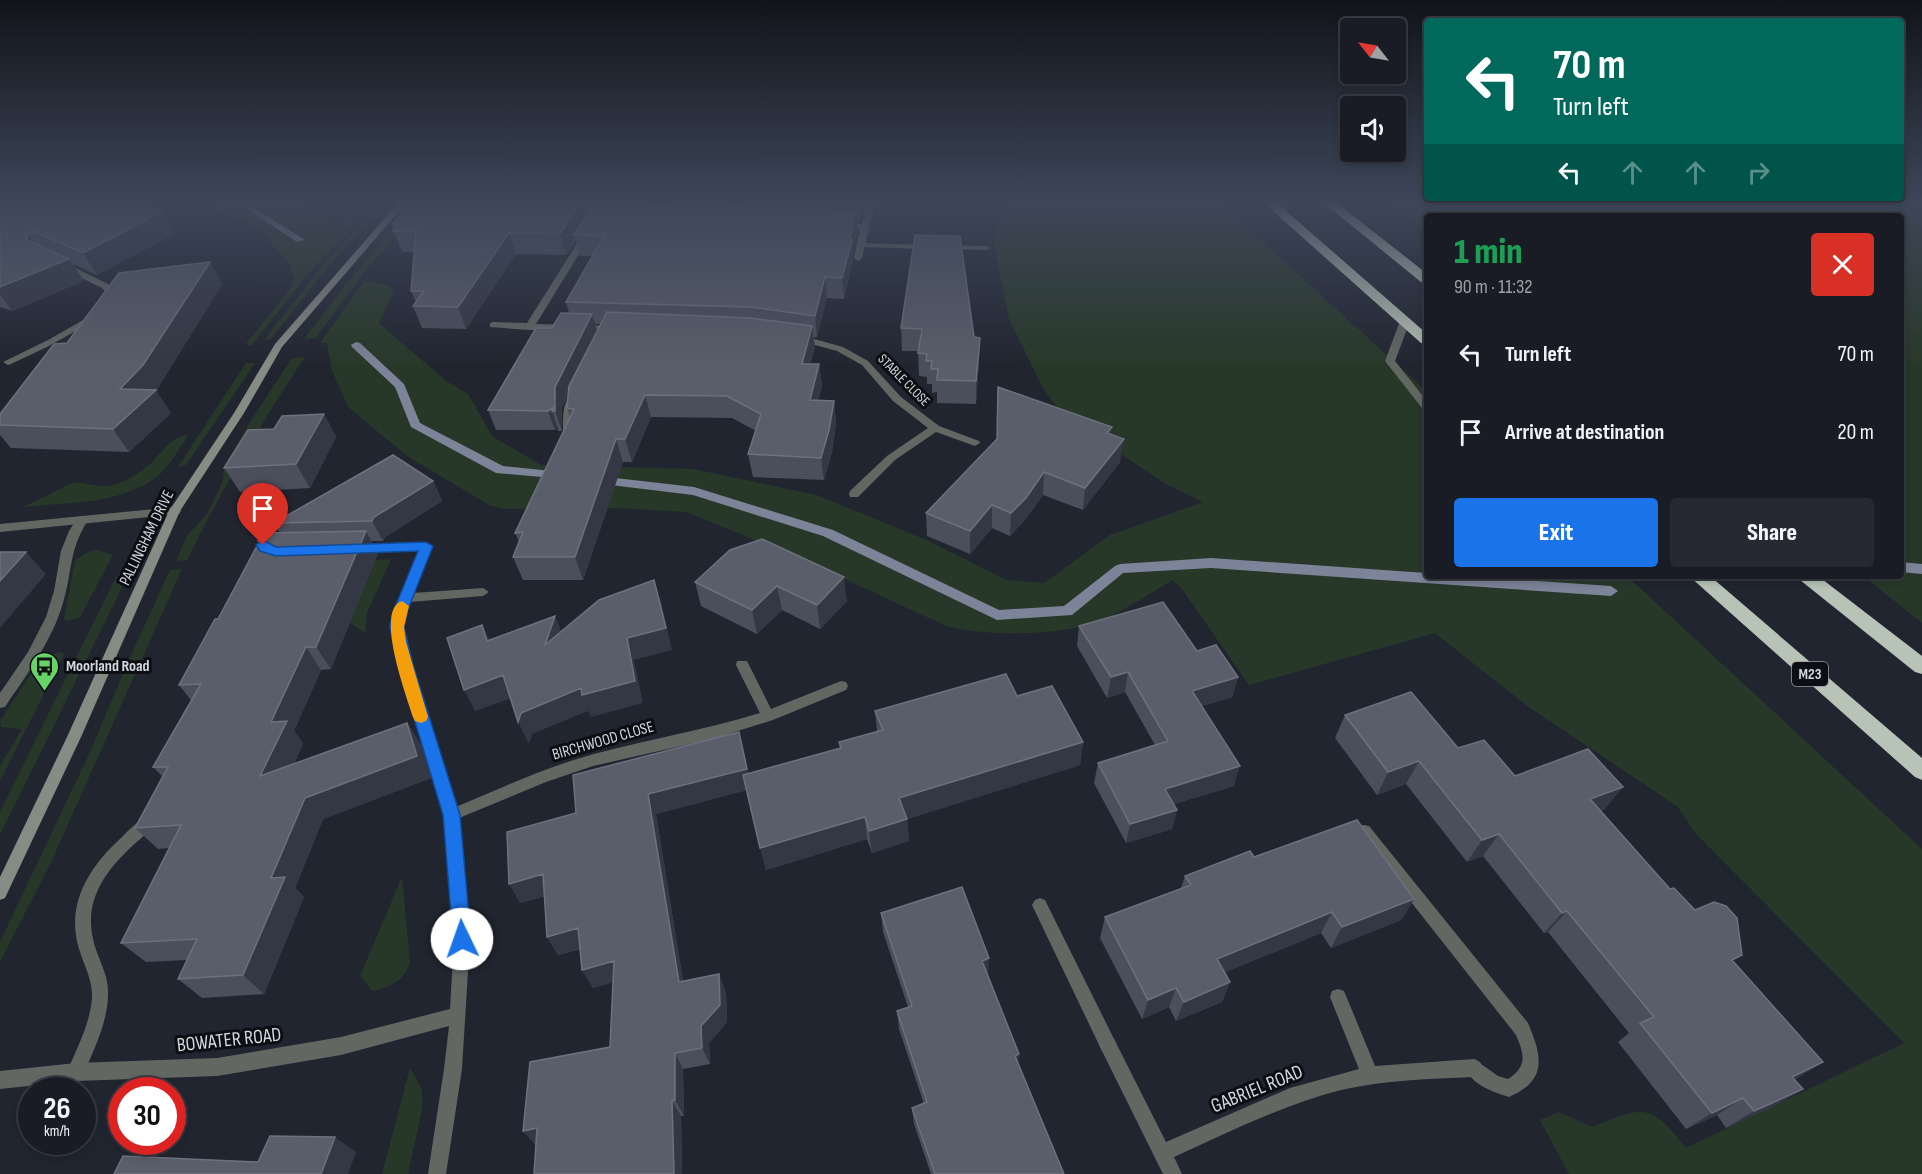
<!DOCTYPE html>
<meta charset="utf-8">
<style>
body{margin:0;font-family:"Sofia Sans Condensed",sans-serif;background:#262931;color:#f1f3f6;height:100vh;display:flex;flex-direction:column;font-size:22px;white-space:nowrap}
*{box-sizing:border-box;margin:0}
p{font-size:20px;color:#9fa1a6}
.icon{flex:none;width:33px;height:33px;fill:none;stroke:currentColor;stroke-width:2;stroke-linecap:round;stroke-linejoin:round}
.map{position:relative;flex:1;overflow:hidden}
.drawer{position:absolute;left:1424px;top:213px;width:480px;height:366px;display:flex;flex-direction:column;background:#191c24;border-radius:6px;box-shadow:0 3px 9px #0003,0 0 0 2px #373a41}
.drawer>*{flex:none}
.guide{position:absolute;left:1424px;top:18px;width:480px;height:183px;border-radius:6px;box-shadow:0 3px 9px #0003,0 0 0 2px #373a41;background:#00695c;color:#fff;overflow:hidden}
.needle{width:39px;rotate:301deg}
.fabs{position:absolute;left:1340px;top:18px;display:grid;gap:12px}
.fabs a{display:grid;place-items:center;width:66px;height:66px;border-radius:6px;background:#191c24;box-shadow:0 3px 9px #0003,0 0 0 2px #373a41;font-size:30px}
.speed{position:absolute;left:18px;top:1077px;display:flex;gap:12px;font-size:30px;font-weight:700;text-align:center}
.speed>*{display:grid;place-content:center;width:78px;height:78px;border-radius:50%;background:#191c24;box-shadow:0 3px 9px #0003,0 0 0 2px #373a41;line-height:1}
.speed small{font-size:15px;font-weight:400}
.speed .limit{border:9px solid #d22;background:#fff;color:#111}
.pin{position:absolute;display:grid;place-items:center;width:51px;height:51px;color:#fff;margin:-62px -26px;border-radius:50% 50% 50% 0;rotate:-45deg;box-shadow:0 0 6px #0007}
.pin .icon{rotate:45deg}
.me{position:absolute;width:66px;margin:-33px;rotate:357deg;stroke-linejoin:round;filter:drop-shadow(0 0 4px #0008)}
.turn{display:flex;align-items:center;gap:21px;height:126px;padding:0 30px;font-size:27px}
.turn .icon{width:78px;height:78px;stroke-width:2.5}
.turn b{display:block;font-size:42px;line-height:51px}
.lanes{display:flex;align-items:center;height:57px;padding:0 30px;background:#0003;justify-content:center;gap:30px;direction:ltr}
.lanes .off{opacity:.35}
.round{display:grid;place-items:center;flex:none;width:63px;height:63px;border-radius:6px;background:#262931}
.headline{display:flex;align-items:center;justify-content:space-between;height:102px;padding:0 30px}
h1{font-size:36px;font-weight:800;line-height:45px;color:#1e9e55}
.primary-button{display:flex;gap:12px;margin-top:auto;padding:12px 30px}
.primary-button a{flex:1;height:69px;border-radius:6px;background:#1a73e8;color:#fff;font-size:24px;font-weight:800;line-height:69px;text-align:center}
.primary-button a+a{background:#262931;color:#f1f3f6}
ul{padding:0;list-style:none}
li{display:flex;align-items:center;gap:18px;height:78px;padding:0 30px}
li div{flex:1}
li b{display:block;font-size:22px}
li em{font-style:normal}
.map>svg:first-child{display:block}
.green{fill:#283828}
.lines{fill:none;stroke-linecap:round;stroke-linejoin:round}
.stream{fill:#7d8398;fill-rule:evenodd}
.lane{fill:#626762;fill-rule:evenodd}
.street{fill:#626762;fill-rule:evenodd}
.secondary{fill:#858c84;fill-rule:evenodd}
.highway{fill:#b7c3b6;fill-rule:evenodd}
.wall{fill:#4b4f5c;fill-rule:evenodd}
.shaded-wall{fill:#343844}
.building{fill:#5a5e6a;stroke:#6e717d;stroke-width:1.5}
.route{fill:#1a73e8;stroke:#114b97;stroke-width:1.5}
.slow{fill:#f59e0b}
.labels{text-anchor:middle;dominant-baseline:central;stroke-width:6;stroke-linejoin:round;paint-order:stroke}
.far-street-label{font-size:14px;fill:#d6d8e0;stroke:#0d0e13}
.shield{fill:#0d0e13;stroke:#9a9ba2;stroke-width:1.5}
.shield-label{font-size:15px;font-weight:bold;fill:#d6d8e0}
.street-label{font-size:16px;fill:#d6d8e0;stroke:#0d0e13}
.poi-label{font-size:16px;font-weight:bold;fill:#d6d8e0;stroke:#0d0e13;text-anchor:start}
.near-street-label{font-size:20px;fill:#d6d8e0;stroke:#0d0e13}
</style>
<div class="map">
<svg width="1922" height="1174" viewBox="0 0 1922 1174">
<rect width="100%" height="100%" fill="#212530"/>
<!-- green -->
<path class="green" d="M204 203H305L333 220 360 218 305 278 251 346 246 344 291 288 294 279 290 265 259 229Z
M381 203H388L334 260 270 340H264L326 261Z
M1004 203H1220L1426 391V576H1627L1922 849V1174H1569L1540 1120 1559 1112 1592 1127C1644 1106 1650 1102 1686 1148L1904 1043 1695 833 1678 807 1526 705 1435 633 1249 685 1182 589 1173 580C1149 594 1125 610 1100 621 1064 636 980 637 944 625L797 557 686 512 618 508 506 509 491 506 410 458 349 408 332 371 327 343H320L364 281 388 285 394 291 379 323 446 381 468 394 492 436 541 465 693 469 817 495 924 539 1007 580 1044 583 1110 535 1203 502 1164 483 1078 425 1055 405 1043 388 1009 319 993 241Z
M1389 203H1922V623L1863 576H1900V216H1426V232Z
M424 204 361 276 316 338 304 339 339 293 406 211Z
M305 357C261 423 222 489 187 560L176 561 187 536 207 514 223 481 224 467 250 422 292 358Z
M246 363H255L186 465 178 467Z
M188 435C180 448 172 462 161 473 127 505 66 502 23 507L72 483C88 481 101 491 117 484 128 480 140 472 149 465 162 453 170 437 188 435Z
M98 550 113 555 80 617 68 621 64 619 75 560 90 551Z
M391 559 367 613 365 633 350 623 364 587 369 564 377 560Z
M182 569 52 860 0 962V942L91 750 127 664 170 570Z
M128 575 0 835V812L116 577Z
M59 652 64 654 0 781V766L22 729 1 727 0 721 41 659Z
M402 877 410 963C403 981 391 987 373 991L360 976Z
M410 1068 422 1090V1109L408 1174H382Z"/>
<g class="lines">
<!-- stream -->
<path class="stream" d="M237 203H247L305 240 297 242Z
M356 342 360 343 404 384 420 423 503 466 561 472 567 476 565 479 496 473 411 427 395 387 352 347 351 345Z
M598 476 694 487 833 530 999 610 1064 606 1115 566 1120 564 1211 558 1426 573V576H1465L1611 586 1618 591 1611 596 1211 568 1123 573 1072 615 997 620 823 536 693 495 594 483 592 480Z
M1900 562 1922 564V574L1900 572Z"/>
<!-- lane -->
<path class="lane" d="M858 243 928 245 932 247 928 249 861 247H858Z
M943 245 987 246 991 248 987 250 946 249 942 247Z
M63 265H69L108 284 113 291 110 306H104L103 304 105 291 102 288 63 269Z
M92 315 97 318 95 320 49 346H43L41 344Z
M1405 318 1410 321 1395 361 1426 400V409L1422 408 1385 361 1400 321Z
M574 393 579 396 574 408 573 430 568 433 563 430C563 418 562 399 574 393Z
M891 455 896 458 895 460 858 497H850L849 494 850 491 887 456Z
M278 508 284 512 269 540 271 548 265 552 261 551 257 540 274 509Z
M82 516 88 520C68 552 73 570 63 603 52 641 27 674 5 707L0 708V693L28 652 46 617 54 591 61 551 69 531 78 517Z
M426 542 432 546 426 550 360 552 354 548 360 544Z
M147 818 152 819 154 824 152 829C117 858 80 892 94 943 98 959 108 974 108 991 109 1021 93 1051 82 1078L76 1081 70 1078 67 1072C77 1048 90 1024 92 998 93 977 81 961 77 941 68 899 92 864 122 837 129 830 137 821 147 818Z
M1364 825 1369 826 1528 1023C1542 1056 1548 1080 1509 1097 1493 1092 1472 1085 1465 1068L1468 1062 1474 1059 1498 1076 1508 1079C1528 1066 1524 1054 1516 1035L1359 836 1357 831 1359 826Z
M1040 898 1045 900 1114 1039 1117 1045 1114 1051 1108 1054 1102 1051 1032 905 1035 900Z"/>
<!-- street -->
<path class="street" d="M867 203H875L862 258 858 261 854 258 860 229 841 228 837 226 841 224H862Z
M583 234 590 236 536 324 615 326 618 327V331L529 330 490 327V323L493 322 527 323Z
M800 335 843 347 868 361 901 397 939 426 979 441 980 443 975 446 936 432 895 460H887L886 458 887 456 928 428 893 401 862 365 837 351 797 340 795 338Z
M46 341 49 342V346L11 364 8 365 3 362Z
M175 507 179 508 181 511 179 514 0 532V524Z
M426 542 432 546 414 593 483 588 489 592 483 596 410 602 403 627 411 665 456 807C501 788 546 767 594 754 649 739 705 730 760 713L736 665 737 661H747L771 709 841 681 846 682 848 686 846 690 773 720 712 739 593 766 546 782 459 818 470 939 462 1069 446 1174H428L444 1069 449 1026 341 1055 217 1076 76 1081 0 1089V1071L76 1063 217 1058 341 1037 450 1009 454 939 444 815 399 665 391 627 399 598 420 546Z
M1338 989 1344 991 1375 1066 1474 1059 1480 1062 1483 1068 1480 1074 1474 1077C1429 1079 1385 1080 1341 1090 1283 1105 1229 1132 1174 1157L1182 1174H1163L1102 1051 1099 1045 1102 1039 1108 1036 1114 1039 1166 1142 1290 1088 1359 1069 1330 997 1332 991Z"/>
<!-- secondary -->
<path class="secondary" d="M398 203H406L282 347 244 413 180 511 81 737 5 898 0 900V877L67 737 169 511 234 413 275 344Z"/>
<!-- highway -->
<path class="highway" d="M1264 203H1277L1426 333V344L1421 343Z
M1324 203H1337L1426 273V283L1421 282Z
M1689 576H1710L1922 758V780L1915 777Z
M1797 576H1818L1922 656V674L1915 672 1800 580Z"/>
</g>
<!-- wall -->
<path class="wall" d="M0 203 149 207 162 212 174 234 97 275 73 264 84 281 12 311 0 307Z
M409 203H615V204H619L618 203H865L860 222H857V231L853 253V260L844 299 827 298 817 337H814L815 347 810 364H819L822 386 818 400 834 401 836 423 832 452 824 480 753 477 748 454 756 431 732 418 651 417 632 462H623L583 580H523L513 557 519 542 515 533 570 417 567 408 569 394 562 407V431H558V429L555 430H496L488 410 552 328 569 313 566 302 592 256H580L576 241 566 255 516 254 466 329 422 328 413 306 416 302 411 291 414 252H402L393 231 394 229 392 224ZM595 324H601L597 331Z
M915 235 974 337 980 338 979 360 976 404 937 403V392L932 393V384H927V377L919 376 918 351H902L901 328Z
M210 262 222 284 156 391 171 413 129 452 11 448 0 435V414L67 343Z
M324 414 336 437 310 488 240 492 224 468 274 429Z
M1111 435 1120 462 1083 510 1043 495 1025 520 1010 536 992 528 970 554 927 536 926 513Z
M433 481 442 501 385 537 383 541H371L378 553 331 669 321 670 294 731 303 743 294 764 407 723 421 745 431 778 323 819 295 888 304 897 264 994 202 998 178 979 187 960 146 962 121 943 169 848 158 849 135 828 162 776 153 767 191 700 179 685 218 619 280 533 274 523Z
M762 539 847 601 820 629 782 610 757 634 701 606 695 582Z
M1079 626 1197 651 1238 677 1232 697 1202 706 1234 786 1174 804 1177 810 1172 829 1126 843 1094 783 1098 763 1155 745 1125 692 1107 698 1077 646Z
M1017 696 1083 742 1080 765 907 819 909 841 872 853 867 839 766 870 746 790 656 814 683 981 726 992 727 1022 709 1043 710 1064 683 1069 684 1116H681L682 1174H534L536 1145 523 1131 610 1047 613 982 593 988 582 970 580 949 558 955 547 937 545 896 520 903 576 813 744 752 748 773 840 748 839 742 877 731 875 711Z
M1345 715 1458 748 1515 776 1605 809 1601 811 1734 962 1795 1080 1803 1089 1774 1106 1726 1128 1717 1115 1686 1129 1618 1042 1629 1033 1548 932 1544 933 1483 856 1467 862 1406 784 1377 795 1335 738Z
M1254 857 1414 899 1401 920 1331 948 1321 933 1225 972 1230 982 1222 1002 1176 1021 1169 1007 1142 1019 1100 938 1105 917 1181 888 1185 876Z
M881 913 988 977 1018 1063 1064 1174H931L914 1124 912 1108 924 1104 899 1029 897 1011 908 1007 883 932Z"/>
<!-- shaded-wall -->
<path class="shaded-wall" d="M142 203H147L155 216 162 212 174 234 97 275 83 253Z
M580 203H582L587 221 574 235 576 241 566 255 560 234Z
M859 203H865L860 222Z
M856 211 857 231 853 253V260L844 299 842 278Z
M27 233 41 254 27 240Z
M509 233 516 254 466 329 458 307Z
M69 259 84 281 12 311 0 294V287Z
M210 262 222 284 156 391 171 413 129 452 113 429 120 389Z
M825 277 827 298 817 337 815 316Z
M592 314 598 333 562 407V431L555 411V387Z
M812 326 815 347 805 386 802 364Z
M980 338 979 360 976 404V381Z
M819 364 822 386 813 423 810 400Z
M645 395 651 417 632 462 625 439Z
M834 401 836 423 832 452 824 480 821 458Z
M553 408 552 411 558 429 555 430 548 411Z
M324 414 336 437 310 488 296 464Z
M1112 427 1109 450 1107 433Z
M616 439 623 462 583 580 575 557Z
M1124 439 1120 462 1083 510 1085 488Z
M1044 472 1043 495 1025 520 1010 536 1011 513Z
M433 481 442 501 385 537 383 541 372 521 374 517Z
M992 505V528L970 554V531Z
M366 531 378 553 331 669 316 647Z
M26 552 46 574 0 628V581Z
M844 577 847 601 820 629 817 605Z
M654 580 661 602 672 650 634 660 643 703 591 717 588 711 532 734 529 744 518 722 521 713 581 688 627 638Z
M777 586 782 610 757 634 752 610Z
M555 616 564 638 545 645Z
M482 625 493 647 487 641Z
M306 647 321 670 294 731 303 743 279 797 260 776 271 722Z
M1128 672 1125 692 1107 698 1111 677Z
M503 675 514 697 475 711 464 690Z
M1238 677 1232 697 1187 711 1192 691Z
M407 723 421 745 431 778 323 819 295 888 304 897 264 994 243 975 271 878 305 798Z
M739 732 752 789 656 814 686 1000 679 982 648 794Z
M1083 742 1080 765 901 821 899 798Z
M1419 761 1406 784 1377 795 1388 772Z
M1240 766 1234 786 1160 808 1165 789Z
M1623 787 1605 809 1573 822 1590 799Z
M1177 810 1172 829 1126 843 1130 824Z
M865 817 867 839 766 870 760 848Z
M907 819 909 841 872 853 869 831Z
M1499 834 1483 856 1467 862 1482 840Z
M543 874 554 893 520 903 509 884Z
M1414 899 1401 920 1331 948 1342 927Z
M1567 911 1548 932 1544 933 1562 913Z
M1332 912 1321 933 1209 979 1217 959Z
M578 928 588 946 558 955 547 937Z
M989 958 988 977 982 961Z
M614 961 624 979 593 988 582 970Z
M719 974 726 992 727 1022 709 1043 710 1064 702 1048 701 1026Z
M1230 982 1222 1002 1176 1021 1184 1002Z
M1176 988 1169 1007 1142 1019 1148 1000Z
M675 1053 683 1069 684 1116 675 1100Z
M1019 1054 1017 1071 1015 1056Z
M1823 1062 1795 1080 1792 1077Z
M1803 1089 1774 1106 1726 1128 1754 1111Z
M1743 1098 1717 1115 1686 1129 1712 1113Z
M672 1101 681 1116 682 1174H674Z
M537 1128V1146L523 1131Z
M335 1137 356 1152 348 1174H321Z"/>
<!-- building -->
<path class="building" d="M0 203H142L162 212 83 253 35 232 27 233V240L69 259 0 287Z
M409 203H580L560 234 509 233 458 307 413 306 424 291H411L416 231H393L399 224H392Z
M594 203 856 211 850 237 852 240 842 278 825 277 815 316 751 307 566 302 604 236 574 235Z
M915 235 960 236 974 337 980 338 976 381 937 380 938 369H931L932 361H926L927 354 918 353 922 329 901 328Z
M210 262 143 365 120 389 156 390 113 429 0 425V414L54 344 67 343 119 273Z
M607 312 750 318 812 326 802 364H819L810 400 834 401 829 430 821 458 748 454 761 414 727 396 645 395 625 439H616L575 557H513L523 532 515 533 574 409 567 408 569 386Z
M561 313 592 314 555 387V411H552L553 408 548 411 488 410 536 328H552Z
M998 387 1112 427 1107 433 1124 439 1085 488 1044 472 1026 498 1011 513 992 505 970 531 926 513 997 439Z
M324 414 296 464 224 468 248 430 274 429 282 416Z
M393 455 433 481 374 517 372 521 274 523Z
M366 531 316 647H306L271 722 287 721 260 776 407 723 417 756 305 798 271 878 285 877 243 975 178 979 197 939 121 943 181 825 135 828 168 767H153L201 684 179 685 215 619H218L264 533Z
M762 539 844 577 817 605 777 586 752 610 695 582 730 550Z
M0 552H26L0 581Z
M654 580 666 628 627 638 635 681 582 695 581 688 521 713 518 722 503 675 464 690 447 638 482 625 487 641 555 616 545 645 599 600Z
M1163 602 1197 651 1216 645 1238 677 1192 691 1240 766 1165 789 1177 810 1130 824 1098 763 1168 741 1128 672 1111 677 1079 626Z
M1006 674 1017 696 1052 686 1083 742 899 798 907 819 869 831 865 817 760 848 743 775 841 748 839 742 883 730 875 711Z
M1411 692 1458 748 1484 740 1515 776 1588 749 1623 787 1590 799 1670 889 1674 888 1695 910 1714 902 1726 906 1737 918 1742 955 1732 960 1823 1062 1792 1077 1803 1089 1754 1111 1743 1098 1712 1113 1640 1023 1654 1017 1567 911 1562 913 1499 834 1482 840 1419 761 1388 772 1345 715Z
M739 732 747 769 648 794 679 982 719 974 720 1005 701 1026 702 1048 675 1053V1100L672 1101 674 1174H534L537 1128 523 1131 530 1062 610 1047 614 961 582 970 578 928 547 937 543 874 509 884 507 832 576 813 573 775Z
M1357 820 1414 899 1342 927 1332 912 1217 959 1230 982 1184 1002 1176 988 1148 1000 1105 917 1191 885 1185 876 1250 851 1254 857Z
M962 887 989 958 982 961 1019 1054 1015 1056 1064 1174H935L912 1108 927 1102 897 1011 912 1006 881 913Z
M270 1136 335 1137 321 1174H114L123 1156 258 1162Z"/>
<!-- sky -->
<linearGradient id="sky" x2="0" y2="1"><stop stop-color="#12141a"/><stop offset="0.55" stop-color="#3d4659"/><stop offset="1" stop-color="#3d4659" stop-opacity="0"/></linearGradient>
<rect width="1922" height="367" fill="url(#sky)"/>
<!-- route -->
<path class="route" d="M263 540 276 547 426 542 433 546 407 612 404 627 413 665 460 815 471 939 468 945 462 947 455 945 453 939 443 815 398 665 390 627 393 612 418 551 276 556 260 551 256 545Z"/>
<!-- slow -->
<path class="slow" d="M402 601 409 606 404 627 406 642 428 717 426 721 421 723 415 721 413 717C407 697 374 610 402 601Z"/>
<!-- icons -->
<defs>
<symbol id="bus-pin" viewBox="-11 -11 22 30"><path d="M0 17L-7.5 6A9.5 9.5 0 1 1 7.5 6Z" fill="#66d467" stroke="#0d0e13"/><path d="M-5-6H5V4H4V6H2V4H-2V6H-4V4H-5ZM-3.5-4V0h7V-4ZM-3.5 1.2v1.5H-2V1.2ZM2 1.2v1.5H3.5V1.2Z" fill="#111"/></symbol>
</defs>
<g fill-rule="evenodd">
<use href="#bus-pin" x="28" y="650" width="33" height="45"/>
</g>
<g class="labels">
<!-- far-street labels -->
<g class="far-street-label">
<text transform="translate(904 380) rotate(45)">STABLE CLOSE</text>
</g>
<!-- shield labels -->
<rect class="shield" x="1792" y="662" width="36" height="24" rx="4.5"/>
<g class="shield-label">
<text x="1810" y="674">M23</text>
</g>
<!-- street labels -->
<g class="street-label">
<text transform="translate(147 538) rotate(-64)">PALLINGHAM DRIVE</text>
<text transform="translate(603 741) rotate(-16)">BIRCHWOOD CLOSE</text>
</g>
<!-- poi labels -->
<g class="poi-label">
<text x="66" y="666">Moorland Road</text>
</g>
<!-- near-street labels -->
<g class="near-street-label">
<text transform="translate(229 1040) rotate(-6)">BOWATER ROAD</text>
<text transform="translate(1257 1089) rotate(-22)">GABRIEL ROAD</text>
</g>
</g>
</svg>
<div class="fabs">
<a><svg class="needle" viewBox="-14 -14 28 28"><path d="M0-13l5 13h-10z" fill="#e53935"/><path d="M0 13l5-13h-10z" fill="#9fa1a6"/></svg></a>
<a><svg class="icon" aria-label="sound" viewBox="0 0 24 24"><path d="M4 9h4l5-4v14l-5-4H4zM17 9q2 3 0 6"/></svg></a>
</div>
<div class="speed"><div>26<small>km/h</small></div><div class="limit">30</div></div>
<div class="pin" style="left:263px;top:545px;background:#d93025"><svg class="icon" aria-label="arrive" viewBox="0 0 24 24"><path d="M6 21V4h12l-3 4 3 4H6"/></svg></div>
<svg class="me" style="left:462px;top:939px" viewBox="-20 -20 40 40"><circle r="19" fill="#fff"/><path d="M0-13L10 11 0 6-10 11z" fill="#1a73e8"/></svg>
<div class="guide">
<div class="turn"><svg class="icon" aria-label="left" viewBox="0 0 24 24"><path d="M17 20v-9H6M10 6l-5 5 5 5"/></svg><div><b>70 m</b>Turn left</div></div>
<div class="lanes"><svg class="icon" aria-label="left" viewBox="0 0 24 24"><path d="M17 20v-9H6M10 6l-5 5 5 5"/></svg><svg class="icon off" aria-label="ahead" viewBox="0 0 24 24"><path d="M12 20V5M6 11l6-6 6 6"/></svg><svg class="icon off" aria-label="ahead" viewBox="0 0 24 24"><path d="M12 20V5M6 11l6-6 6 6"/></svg><svg class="icon off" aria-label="right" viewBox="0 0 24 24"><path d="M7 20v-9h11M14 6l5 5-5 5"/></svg></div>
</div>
<section class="drawer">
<div class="headline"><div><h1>1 min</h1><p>90 m · 11:32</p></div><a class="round" style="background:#d93025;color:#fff"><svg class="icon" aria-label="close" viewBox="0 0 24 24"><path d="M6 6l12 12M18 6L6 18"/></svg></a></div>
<ul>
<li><svg class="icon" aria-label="left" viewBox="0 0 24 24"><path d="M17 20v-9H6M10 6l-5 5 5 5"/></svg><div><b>Turn left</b></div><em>70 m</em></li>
<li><svg class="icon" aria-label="arrive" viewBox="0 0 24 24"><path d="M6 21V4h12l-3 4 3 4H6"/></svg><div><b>Arrive at destination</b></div><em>20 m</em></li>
</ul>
<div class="primary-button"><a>Exit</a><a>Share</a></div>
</section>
</div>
